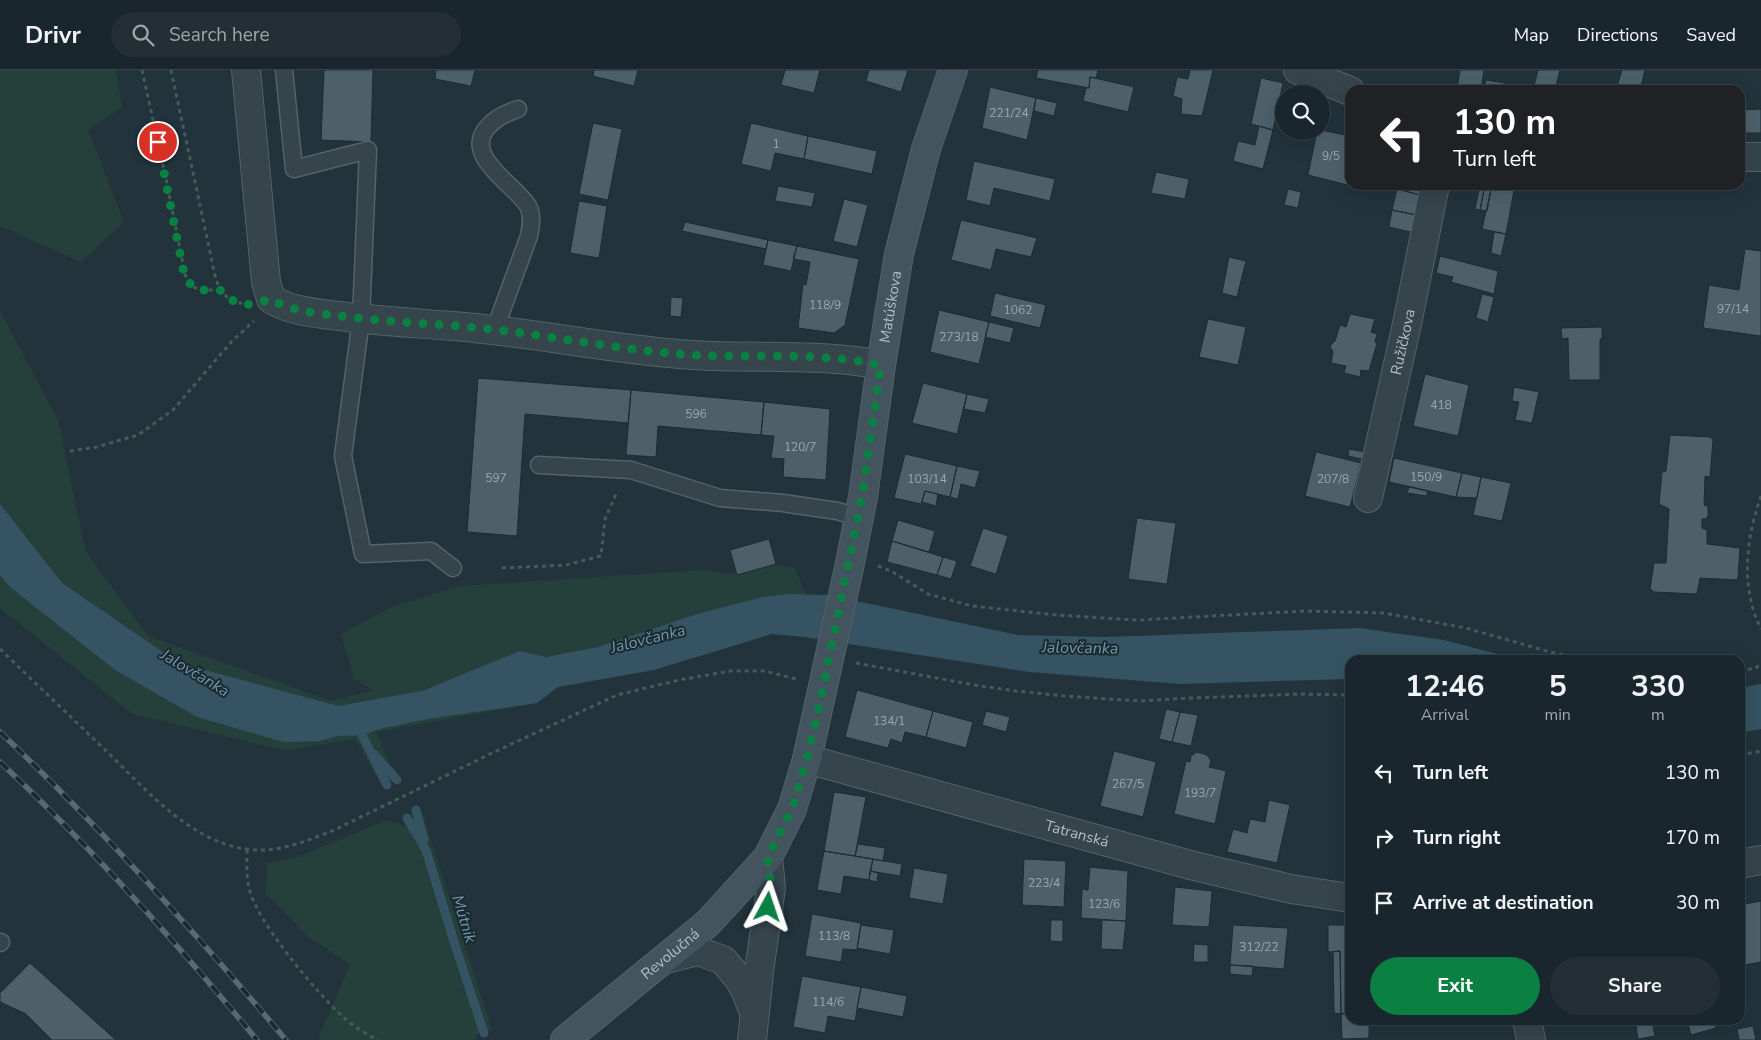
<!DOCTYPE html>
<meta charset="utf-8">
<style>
body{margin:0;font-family:"Nunito Sans",sans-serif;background:#232e35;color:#f1f3f6;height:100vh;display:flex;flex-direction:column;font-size:19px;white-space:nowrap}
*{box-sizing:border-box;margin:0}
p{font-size:16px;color:#9fa5aa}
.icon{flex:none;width:28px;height:28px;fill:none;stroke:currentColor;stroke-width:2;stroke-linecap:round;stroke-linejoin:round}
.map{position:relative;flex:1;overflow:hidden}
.drawer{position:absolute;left:1345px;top:585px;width:400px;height:370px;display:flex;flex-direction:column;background:#1a262d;border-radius:15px;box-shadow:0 5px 20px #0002,0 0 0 1px #384349}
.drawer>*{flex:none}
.guide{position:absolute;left:1345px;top:15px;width:400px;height:105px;border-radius:15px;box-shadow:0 5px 20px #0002,0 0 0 1px #384349;background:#202124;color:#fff;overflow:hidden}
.fabs{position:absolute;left:1275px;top:15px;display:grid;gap:10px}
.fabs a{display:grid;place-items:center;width:55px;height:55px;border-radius:50%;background:#1a262d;box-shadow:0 5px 20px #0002,0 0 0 1px #384349;font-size:25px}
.pin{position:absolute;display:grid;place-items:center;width:42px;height:42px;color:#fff;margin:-21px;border:2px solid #fff;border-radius:50%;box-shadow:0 1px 5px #0007}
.me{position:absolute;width:55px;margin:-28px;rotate:5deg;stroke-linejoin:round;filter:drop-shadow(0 0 4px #0008)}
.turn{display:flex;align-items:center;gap:18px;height:105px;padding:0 25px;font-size:22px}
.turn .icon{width:65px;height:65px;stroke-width:2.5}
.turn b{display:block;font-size:35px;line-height:42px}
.eta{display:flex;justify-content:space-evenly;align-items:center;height:85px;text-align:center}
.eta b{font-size:30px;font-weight:700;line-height:35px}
.button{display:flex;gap:10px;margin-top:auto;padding:10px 25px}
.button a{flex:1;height:58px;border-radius:30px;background:#0b8043;color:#fff;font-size:20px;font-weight:700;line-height:58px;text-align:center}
.button a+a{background:#232e35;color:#f1f3f6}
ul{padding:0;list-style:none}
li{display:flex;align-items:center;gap:15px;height:65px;padding:0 25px}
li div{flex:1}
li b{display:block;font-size:19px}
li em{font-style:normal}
header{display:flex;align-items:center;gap:30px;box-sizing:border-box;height:70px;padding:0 25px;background:#1a262d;border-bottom:1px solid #384349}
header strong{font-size:24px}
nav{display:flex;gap:28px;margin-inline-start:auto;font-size:18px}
.search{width:350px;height:45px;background:#232e35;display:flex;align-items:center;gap:12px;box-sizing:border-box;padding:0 18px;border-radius:28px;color:#9fa5aa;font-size:19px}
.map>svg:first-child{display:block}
.green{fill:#253f3b}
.water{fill:#365363}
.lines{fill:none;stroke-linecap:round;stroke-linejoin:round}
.stream{stroke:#365363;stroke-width:9}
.building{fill:#4d6069;stroke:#1d2b33}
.lane-casing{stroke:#54626a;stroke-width:19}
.street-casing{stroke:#54626a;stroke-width:30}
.secondary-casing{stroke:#54626a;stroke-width:30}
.path{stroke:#445b58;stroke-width:3;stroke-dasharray:4 4;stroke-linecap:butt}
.lane{stroke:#36444c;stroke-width:16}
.street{stroke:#36444c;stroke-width:28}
.secondary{stroke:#44545f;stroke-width:28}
.rail-casing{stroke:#586973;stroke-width:5.5}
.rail{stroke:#1b2930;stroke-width:4;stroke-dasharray:11;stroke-linecap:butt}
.route{stroke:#0b8043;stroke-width:9;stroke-dasharray:0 16.2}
.labels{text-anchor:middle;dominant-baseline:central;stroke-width:4;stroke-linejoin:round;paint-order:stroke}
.number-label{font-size:12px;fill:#98a7b0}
.street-label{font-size:15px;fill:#b1bfc7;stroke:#1b2930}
.water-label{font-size:16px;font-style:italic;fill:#7197ab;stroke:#1b2930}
</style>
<header>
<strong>Drivr</strong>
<div class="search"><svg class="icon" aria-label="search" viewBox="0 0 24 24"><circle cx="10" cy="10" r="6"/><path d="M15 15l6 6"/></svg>Search here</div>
<nav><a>Map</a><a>Directions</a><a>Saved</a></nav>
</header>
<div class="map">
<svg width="1761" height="970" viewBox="0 0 1761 970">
<rect width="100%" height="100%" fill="#22333c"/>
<!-- green -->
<path class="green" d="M0 0H116L122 37 88 60 124 152 81 192 0 156Z
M0 241 58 350 86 482 148 566 332 631 373 620 354 609 341 564 394 536 460 516 705 500 737 505 776 494 795 498 806 525 790 524 697 544 598 577 546 587 521 581 537 633 376 662 396 707 383 717 355 669 286 681 132 644 0 538Z
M422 742 492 960 482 958 474 970H318L350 894 307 866 266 824 267 793 297 787 387 750 405 756 408 752Z"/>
<!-- water -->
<path class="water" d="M0 434 62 513 179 593 338 636 422 621 520 581 546 587 598 577 697 544 763 527 790 524 828 525 1018 565 1105 567 1359 558 1444 570 1520 590H1350V609L1181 614 1029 602 804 567 772 564 654 600 558 617 537 633 427 649 380 659 362 665 338 666 320 671 284 672 197 647 115 600 10 517 0 505Z
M1761 614V659L1740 663V618Z"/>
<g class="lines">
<!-- stream -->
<path class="stream" d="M357 655 387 715
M374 684 397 710
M416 740 424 770
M407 748 426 780 455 875 484 963"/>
</g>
<!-- building -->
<path class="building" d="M324 0H373L371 72 321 70Z
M436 0H475L471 16 435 9Z
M594 0H638L634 16 593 6Z
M785 0H820L814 23 781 15Z
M869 0H908L901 22 866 11Z
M1038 0H1098L1096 8 1090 7 1089 18 1036 8Z
M1190 0H1213L1202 46 1181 44 1182 29 1173 26 1177 7 1188 9Z
M1460 0H1484L1481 20H1457Z
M1538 0H1560L1555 20H1533Z
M1622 0H1645L1640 20H1616Z
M1090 7 1134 17 1128 42 1083 31 1086 18H1089Z
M1261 8 1283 13 1273 60 1251 54Z
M1486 10 1505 13 1504 20H1484Z
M1505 13 1530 20H1504Z
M990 17 1036 28 1027 70 982 58Z
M1036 28 1057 33 1054 46 1034 41Z
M1761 39V63H1740V40Z
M593 53 622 59 608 130 579 124Z
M751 53 808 66 804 89 775 83 771 101 741 94Z
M1259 56 1273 60 1263 99 1233 91 1238 71 1255 75Z
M1321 60 1350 66V115L1352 116 1308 105 1317 61H1321Z
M808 66 877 81 872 104 804 89Z
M974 91 1055 109 1050 131 994 118 990 136 966 130Z
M1156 102 1189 109 1185 129 1151 123Z
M1398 115H1422L1420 125 1397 119Z
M1480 115H1485L1480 140 1475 139Z
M1485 115H1492L1487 141 1480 140Z
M1492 115H1515L1506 164 1482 159Z
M778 116 815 123 812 137 775 131Z
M1288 119 1301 122 1298 138 1284 135Z
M1397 119 1420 125 1416 145 1392 140Z
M844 129 868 135 857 177 833 171Z
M579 131 607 136 599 188 570 183Z
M1392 140 1416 145 1411 162 1389 157Z
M961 150 1037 168 1031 187 996 179 991 200 951 190Z
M685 152 768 170 766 179 682 161Z
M1494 162 1506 164 1501 186 1491 183Z
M768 170 797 176 791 201 763 195Z
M797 176 859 189 845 255 834 263 798 258 803 214 806 215 810 192 793 189Z
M1745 179 1761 181V266L1703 258 1709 215 1739 220Z
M1440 186 1498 201 1494 224 1451 212 1453 207 1436 203Z
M1229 187 1246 191 1237 227 1222 223Z
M995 223 1046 235 1040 258 990 246Z
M1482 224 1494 227 1488 252 1476 248Z
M671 227 683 228 681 247 670 246Z
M939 240 989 252 979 294 930 282Z
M1350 244 1375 249 1371 262 1377 264 1375 272 1377 273 1369 301 1361 300 1360 307 1344 303 1346 296 1331 293 1333 282 1330 276 1335 271 1340 255 1346 257Z
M1208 249 1246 257 1238 295 1199 287Z
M989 252 1014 258 1010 273 985 267Z
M1602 257V269H1600V310H1569L1568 268 1562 269 1561 258Z
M1425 304 1469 315 1458 366 1413 356Z
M478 308 631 320 628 353 525 344 517 466 467 462Z
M923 313 967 324 957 364 912 353Z
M1514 317 1539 322 1532 353 1515 350 1519 332 1512 331Z
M631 320 764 332 761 365 658 356 656 387 626 385Z
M967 324 989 329 985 343 964 339Z
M764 332 830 339 826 410 783 407 784 389 771 388 774 366 761 365Z
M1670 365 1710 367 1713 370 1710 407 1705 406 1704 435 1708 436V446L1706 449H1702V458L1707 460V474L1740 478 1738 507 1737 510 1700 508 1697 524 1654 522 1650 519 1654 493H1666L1669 439 1659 434 1662 402 1666 401Z
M1349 379 1364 382 1362 389 1348 386Z
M1316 382 1361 393 1350 437 1305 426Z
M905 384 957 396 950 427 925 421 921 434 894 428Z
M1394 388 1462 403 1456 427 1389 412Z
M957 396 980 401 975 418 961 414 958 429 950 427Z
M1462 403 1481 407 1477 428 1456 427Z
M1481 407 1511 413 1502 451 1473 445Z
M1409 417 1427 421V426L1407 423Z
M925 421 938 424 936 436 922 432Z
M1137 448 1176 453 1167 514 1128 509Z
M898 450 935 461 929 482 892 471Z
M983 458 1008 466 996 504 970 496Z
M769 469 776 494 737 505 730 480Z
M892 471 943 487 937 505 887 492Z
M943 487 957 491 951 509 937 505Z
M857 620 933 641 926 667 905 662 902 673 891 669 888 678 845 667Z
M1166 639 1180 642 1172 672 1159 669Z
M933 641 973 652 966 678 926 667Z
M986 641 1010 647 1006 662 982 655Z
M1180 642 1198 645 1191 676 1172 672Z
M1114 681 1156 692 1143 747 1100 736Z
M1197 682 1207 685 1211 691 1209 697 1226 701 1215 754 1174 744 1186 691 1190 692 1191 686Z
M834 722 866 727 855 786 824 781Z
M1269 730 1290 735 1277 793 1227 782 1233 759 1247 763 1250 749 1265 752Z
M858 774 885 778 883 791 855 786Z
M824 781 873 789 869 810 844 806 841 824 817 820Z
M873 789 902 794 900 806 870 801Z
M1024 789 1066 791 1064 837 1022 835Z
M1090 797 1128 801 1126 851 1081 848 1082 819 1088 820Z
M914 798 948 804 943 834 909 828Z
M870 801 878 803 877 812 869 810Z
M1175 817 1212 821 1209 857 1172 855Z
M1761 831V892L1740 896V835Z
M812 844 861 853 857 880 843 879 841 892 805 886Z
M1051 850H1063V872L1050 871Z
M1102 850 1126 851 1123 880 1101 879Z
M861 855 894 860 890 884 857 878Z
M1233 855 1288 858 1284 899 1230 895Z
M1328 855H1350V943L1341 944 1340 881 1328 882Z
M1194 874 1208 875V892H1193Z
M1340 881 1341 944 1334 943 1333 882Z
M30 893 116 970H52L26 944 0 932V923Z
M1230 895 1253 896 1252 906 1230 904Z
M802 906 861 917 855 951 828 946 825 963 793 957Z
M861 917 907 926 903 947 857 938Z
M1350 943V950H1369V968L1342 969 1341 944Z
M1635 950H1652L1655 966 1638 969Z
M1687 950H1713L1716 958 1691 965Z
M1753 956 1756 970H1739L1737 959Z"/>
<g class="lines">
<defs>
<path id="lane" d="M284 0 294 99 368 80 361 249 343 386 363 484 431 481 453 498
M495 259 529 166C531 156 533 145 528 136 515 115 464 87 486 59 495 48 505 43 518 39
M539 395 631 400 720 428 783 433 837 441 859 447
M0 873 1 872"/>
<g id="street">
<path d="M246 0 266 212 271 229C292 242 316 243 340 246 377 251 415 253 453 256 533 262 612 280 693 285 755 289 820 283 881 295"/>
<path d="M1298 0 1350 21"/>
<path d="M1740 87H1761"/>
<path id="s1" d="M1368 428 1407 254 1435 115"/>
<path id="s2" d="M807 689 1194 796 1291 819 1350 828"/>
<path d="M1740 794 1761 790"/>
<path d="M666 889 698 881 723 890 739 909 747 924 754 943"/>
<path d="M1527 950 1531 970"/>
<path d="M752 970 760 894 771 818 768 787"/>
</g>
<g id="secondary">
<path id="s3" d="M565 970 708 853 768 787 792 739 807 689 849 498 863 427 881 295 899 184 926 79 953 0"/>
</g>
</defs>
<!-- lane casing -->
<use href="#lane" class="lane-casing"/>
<!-- street casing -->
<use href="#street" class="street-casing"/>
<!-- secondary casing -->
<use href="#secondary" class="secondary-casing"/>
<!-- path -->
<path class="path" d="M142 0 166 109 185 204C192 223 202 220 220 220
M171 0 216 210C223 226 228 230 244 234
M70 381 97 377 138 365 173 340 232 271 254 251
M1761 426C1746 469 1740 517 1761 559
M878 496 891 501 928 524 972 536 1056 545 1138 550 1305 541 1384 543 1466 558 1550 582 1587 590
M502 498 566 495 601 486 605 449 617 422
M0 579C34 612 68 644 102 677 142 715 188 771 246 779 276 784 307 771 334 760L490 684 617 625 679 610 730 601H765L796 609
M856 593 974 615 1016 621 1065 626 1140 631 1190 628 1303 624 1350 625
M1740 601 1756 598 1761 593
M1740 685 1761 681
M247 780C247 792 246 806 249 818 256 851 317 923 343 947 353 956 366 964 378 970"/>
<!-- lane -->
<use href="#lane" class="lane"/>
<!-- street -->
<use href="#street" class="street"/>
<!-- secondary -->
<use href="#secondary" class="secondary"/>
<defs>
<path id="rail" d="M0 662C102 759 196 863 286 970
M0 692C92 778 177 873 257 970"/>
</defs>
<!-- rail casing -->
<use href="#rail" class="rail-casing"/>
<!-- rail -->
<use href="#rail" class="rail"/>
</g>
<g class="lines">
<!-- route -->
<path class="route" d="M158 72 184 204C193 223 202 220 220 220 239 239 248 236 271 229 292 242 316 243 340 246 379 251 418 253 457 256 536 262 613 280 693 285 755 288 820 282 881 295L862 427 820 633 807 688 792 739 768 787 771 818 768 837"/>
</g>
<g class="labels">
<!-- number labels -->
<g class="number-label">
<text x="1009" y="43">221/24</text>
<text x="776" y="74">1</text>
<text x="1331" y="86">9/5</text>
<text x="825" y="235">118/9</text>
<text x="1733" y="239">97/14</text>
<text x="1018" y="240">1062</text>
<text x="959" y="267">273/18</text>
<text x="1441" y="335">418</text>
<text x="696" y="344">596</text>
<text x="800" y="377">120/7</text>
<text x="1426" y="407">150/9</text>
<text x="496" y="408">597</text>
<text x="927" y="409">103/14</text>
<text x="1333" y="409">207/8</text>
<text x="889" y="651">134/1</text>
<text x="1128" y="714">267/5</text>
<text x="1200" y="723">193/7</text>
<text x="1044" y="813">223/4</text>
<text x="1104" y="834">123/6</text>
<text x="834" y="866">113/8</text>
<text x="1259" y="877">312/22</text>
<text x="828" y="932">114/6</text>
</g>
<!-- street labels -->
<g class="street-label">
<text stroke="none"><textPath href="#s3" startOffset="840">Matúškova</textPath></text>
<text stroke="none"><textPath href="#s1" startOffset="160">Ružičkova</textPath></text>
<text stroke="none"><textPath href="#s2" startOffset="280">Tatranská</textPath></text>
<text stroke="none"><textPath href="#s3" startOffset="136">Revolučná</textPath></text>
</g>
<!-- water labels -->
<g class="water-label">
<text transform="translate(648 569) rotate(-14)">Jalovčanka</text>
<text transform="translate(1080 578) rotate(1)">Jalovčanka</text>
<text transform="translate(195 603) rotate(31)">Jalovčanka</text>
<text transform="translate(464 849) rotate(73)">Mútnik</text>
</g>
</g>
</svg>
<div class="fabs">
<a><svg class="icon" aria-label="search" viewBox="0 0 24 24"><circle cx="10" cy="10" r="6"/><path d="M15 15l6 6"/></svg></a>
</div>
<div class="pin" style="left:158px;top:72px;background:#d93025"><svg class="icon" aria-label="arrive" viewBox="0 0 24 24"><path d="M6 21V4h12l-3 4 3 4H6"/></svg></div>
<svg class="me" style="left:768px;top:837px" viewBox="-20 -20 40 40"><path d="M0-17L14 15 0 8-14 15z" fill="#0b8043" stroke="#fff" stroke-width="4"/></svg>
<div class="guide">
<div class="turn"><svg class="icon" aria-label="left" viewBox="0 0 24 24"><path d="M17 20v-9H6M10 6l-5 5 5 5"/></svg><div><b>130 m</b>Turn left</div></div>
</div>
<section class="drawer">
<div class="eta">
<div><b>12:46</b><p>Arrival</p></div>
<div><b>5</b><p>min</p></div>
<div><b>330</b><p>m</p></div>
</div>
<ul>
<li><svg class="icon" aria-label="left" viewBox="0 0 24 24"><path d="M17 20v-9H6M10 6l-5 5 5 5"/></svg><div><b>Turn left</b></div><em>130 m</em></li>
<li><svg class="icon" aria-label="right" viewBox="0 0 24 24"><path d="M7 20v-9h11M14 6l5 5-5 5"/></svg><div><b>Turn right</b></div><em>170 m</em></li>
<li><svg class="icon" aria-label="arrive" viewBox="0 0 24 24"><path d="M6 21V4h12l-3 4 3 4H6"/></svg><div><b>Arrive at destination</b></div><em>30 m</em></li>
</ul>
<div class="button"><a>Exit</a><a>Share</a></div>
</section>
</div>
